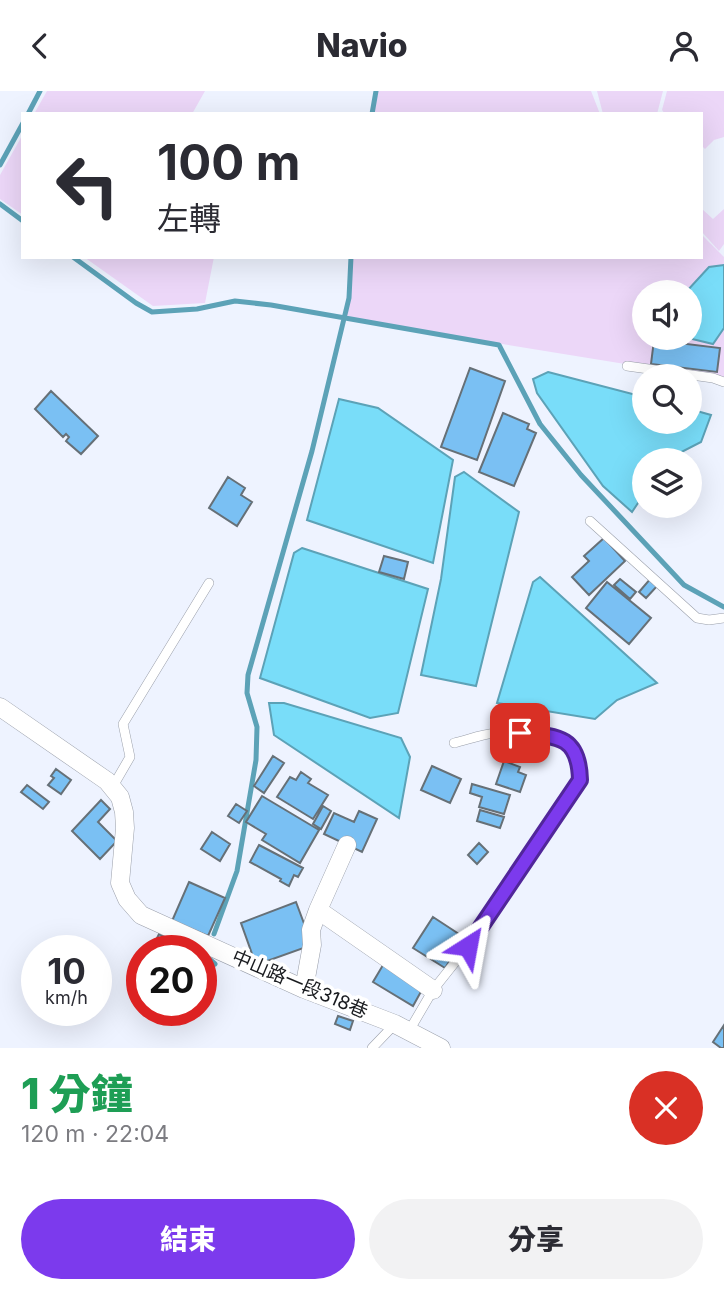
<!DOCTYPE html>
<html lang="zh-TW">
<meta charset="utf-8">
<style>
body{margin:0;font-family:Inter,"Noto Sans TC",sans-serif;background:#f2f2f3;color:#2b2b33;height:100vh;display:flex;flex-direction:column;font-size:26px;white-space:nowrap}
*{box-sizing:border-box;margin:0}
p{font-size:23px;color:#7c7c81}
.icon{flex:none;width:38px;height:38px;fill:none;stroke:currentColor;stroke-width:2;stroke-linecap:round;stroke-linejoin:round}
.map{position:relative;height:957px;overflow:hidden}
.panel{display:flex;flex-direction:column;background:#fff;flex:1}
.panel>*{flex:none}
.guide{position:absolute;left:21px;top:21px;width:682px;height:147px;border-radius:0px;box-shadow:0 7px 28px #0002;background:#fff;color:#2b2b33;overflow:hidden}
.tools{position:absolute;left:632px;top:189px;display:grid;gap:14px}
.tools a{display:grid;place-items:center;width:70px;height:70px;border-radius:50%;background:#fff;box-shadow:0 7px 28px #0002;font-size:35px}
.speed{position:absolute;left:21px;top:844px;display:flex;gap:14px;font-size:35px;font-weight:700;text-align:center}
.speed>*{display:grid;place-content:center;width:91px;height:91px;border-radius:50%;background:#fff;box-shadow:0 7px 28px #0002;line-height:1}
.speed small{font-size:18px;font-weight:400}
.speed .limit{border:10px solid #d22;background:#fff;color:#111}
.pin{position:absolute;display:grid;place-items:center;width:60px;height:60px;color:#fff;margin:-30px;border-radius:14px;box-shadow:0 4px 10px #0006}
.me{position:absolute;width:77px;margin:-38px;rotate:34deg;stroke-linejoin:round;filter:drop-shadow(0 0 5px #0008)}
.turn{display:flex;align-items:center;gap:24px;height:147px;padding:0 21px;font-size:32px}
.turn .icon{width:91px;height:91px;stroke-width:2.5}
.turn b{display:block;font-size:49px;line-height:60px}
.round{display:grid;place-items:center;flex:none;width:74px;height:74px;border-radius:37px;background:#f2f2f3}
.head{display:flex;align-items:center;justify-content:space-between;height:119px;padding:0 21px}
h1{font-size:42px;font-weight:800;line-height:52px;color:#1e9e55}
.action{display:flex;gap:14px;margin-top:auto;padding:14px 21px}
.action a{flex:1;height:80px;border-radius:42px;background:#7c3aed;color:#fff;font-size:28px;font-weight:800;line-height:80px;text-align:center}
.action a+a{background:#f2f2f3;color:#2b2b33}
header{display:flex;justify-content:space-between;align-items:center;height:91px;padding:0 21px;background:#fff;font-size:32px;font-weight:800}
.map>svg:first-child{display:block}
.green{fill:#ecd7f8;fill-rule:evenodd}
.water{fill:#79ddf9;stroke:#5ca2b7;stroke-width:2}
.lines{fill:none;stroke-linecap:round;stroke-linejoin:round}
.stream{stroke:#5ca2b7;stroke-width:5}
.building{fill:#7ac0f3;stroke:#667077;stroke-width:2}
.lane-casing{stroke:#9a9faa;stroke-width:10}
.street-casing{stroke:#9a9faa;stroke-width:19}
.lane{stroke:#fff;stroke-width:9}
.street{stroke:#fff;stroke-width:18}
.route-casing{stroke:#51269a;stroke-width:18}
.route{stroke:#7c3aed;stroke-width:12}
.labels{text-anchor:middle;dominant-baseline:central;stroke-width:7;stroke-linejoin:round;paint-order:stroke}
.street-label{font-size:19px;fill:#181a1e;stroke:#fff}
</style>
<header><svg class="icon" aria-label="back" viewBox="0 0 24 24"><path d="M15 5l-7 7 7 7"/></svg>Navio<svg class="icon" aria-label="person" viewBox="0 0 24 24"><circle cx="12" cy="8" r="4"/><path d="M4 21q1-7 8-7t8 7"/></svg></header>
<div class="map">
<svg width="724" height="957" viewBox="0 0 724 957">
<rect width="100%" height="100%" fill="#eef3ff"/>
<!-- green -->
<path class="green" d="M47 0H205L192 23H34Z
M376 0H591L600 23H372Z
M597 0H663L657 23H603Z
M667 0H724V46L714 49 705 58 702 55V23H665L662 19Z
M23 43V124L0 108V84Z
M702 118 713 128 724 118V153L719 160 702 141Z
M702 144 724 166V291L699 285 343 227 352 175 351 166H702ZM644 201H690V247H644Z
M84 166H214L205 212 153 215Z"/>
<!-- water -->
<path class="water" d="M724 174V237L713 253 688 247 690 201H686L709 176Z
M548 281 644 306V331H690V318L711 324 701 351 666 369H644V403L632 421 603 395 537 302 533 288Z
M339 308 378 317 453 369 433 472 307 429Z
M464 381 519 421 476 595 421 584 441 488 455 386Z
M302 457 428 498 398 622 370 627 260 587 294 462Z
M540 486 657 592 617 609 595 628 497 612 533 491Z
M269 612H284L401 647 410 666 399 727 274 644Z"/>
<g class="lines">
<!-- stream -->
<path class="stream" d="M28 23 40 0
M372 23 376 0
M0 74 23 32
M0 113 23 130
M73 166 136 212 152 221 197 218 235 210 271 214 499 254 540 333 581 384 684 494 724 516
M214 843 237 780 256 669 257 636 247 602 248 584 312 360 349 207 351 166
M207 866 215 873"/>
</g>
<!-- building -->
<path class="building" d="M654 249 720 257 717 281 651 273Z
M470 277 505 290 477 369 441 356Z
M51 300 98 345 81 363 66 350 69 346 66 343 63 346 35 318Z
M503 322 529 333 527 338 536 342 514 395 479 381Z
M228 386 245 397 241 404 252 411 237 435 209 417Z
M604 447 625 470 589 504 572 486 589 470 584 465Z
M384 465 408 471 404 488 379 481Z
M651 487 659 493 646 507 639 501Z
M620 488 636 501 630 508 614 494Z
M607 491 651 527 629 553 586 517Z
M273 665 284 672 264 702 254 695Z
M504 670 520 676 518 681 526 684 520 701 496 693Z
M432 675 461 688 450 712 421 699Z
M56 678 71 689 61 703 48 694 54 687 51 685Z
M301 681 311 688 308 692 328 704 313 728 277 706 290 686 296 689Z
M472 693 510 704 504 723 479 716 482 706 470 702Z
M27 694 49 711 43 718 21 701Z
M262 705 319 739 300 772 262 749 266 743 246 731Z
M101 709 110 718 98 731 117 750 100 768 72 740Z
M236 713 247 720 239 732 228 725Z
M323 715 331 720 321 738 313 733Z
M480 719 504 726 500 737 477 730Z
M359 720 377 728 362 761 324 743 334 722 354 731Z
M212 741 230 753 220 770 201 758Z
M479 752 488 761 477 773 468 764Z
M259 754 303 777 298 786 294 784 289 795 280 790 281 788 250 771Z
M189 791 225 807 208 845 172 830Z
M296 811 312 854 256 874 241 832Z
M433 826 465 847 445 877 413 857Z
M159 843 192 859H151Z
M383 874 423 897 413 915 373 891Z
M338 925 353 930 350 939 335 933Z
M724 934V957H721L713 951Z"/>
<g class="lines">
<defs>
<path id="lane" d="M627 275 713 287 724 291
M590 430 697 527 709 529 724 527
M112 697 130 666 123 633 209 492
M409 940 433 899 468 855 580 689C580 679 580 666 574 657 563 641 514 640 496 642 482 643 467 649 454 652
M372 957 395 933"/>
<path id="street" d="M0 616 107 690 120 706 124 721 125 737 120 792 127 808 141 824 304 898 395 933 441 957
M318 819 433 899
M304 898 312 854 311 839 318 819 347 754"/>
</defs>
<!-- lane casing -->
<use href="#lane" class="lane-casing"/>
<!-- street casing -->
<use href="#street" class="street-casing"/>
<!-- lane -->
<use href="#lane" class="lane"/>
<!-- street -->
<use href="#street" class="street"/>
</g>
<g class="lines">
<defs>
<path id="route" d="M468 855 580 689C579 645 558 645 520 642"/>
</defs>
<!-- route casing -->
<use href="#route" class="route-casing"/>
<!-- route -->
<use href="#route" class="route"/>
</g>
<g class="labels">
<!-- street labels -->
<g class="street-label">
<text transform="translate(300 893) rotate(23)">中山路一段318巷</text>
</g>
</g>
</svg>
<div class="tools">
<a><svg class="icon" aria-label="sound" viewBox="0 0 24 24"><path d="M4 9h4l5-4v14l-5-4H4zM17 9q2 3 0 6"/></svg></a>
<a><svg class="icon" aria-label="search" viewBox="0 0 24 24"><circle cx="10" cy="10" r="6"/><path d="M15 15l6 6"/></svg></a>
<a><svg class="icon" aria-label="layers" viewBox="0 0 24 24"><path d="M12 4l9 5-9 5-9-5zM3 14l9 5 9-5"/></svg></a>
</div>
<div class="speed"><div>10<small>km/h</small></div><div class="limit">20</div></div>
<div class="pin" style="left:520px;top:642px;background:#d93025"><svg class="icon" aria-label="arrive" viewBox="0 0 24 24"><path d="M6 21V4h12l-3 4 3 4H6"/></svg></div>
<svg class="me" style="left:468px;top:855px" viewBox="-20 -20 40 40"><path d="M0-17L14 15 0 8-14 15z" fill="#7c3aed" stroke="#fff" stroke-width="4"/></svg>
<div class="guide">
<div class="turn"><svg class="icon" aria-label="left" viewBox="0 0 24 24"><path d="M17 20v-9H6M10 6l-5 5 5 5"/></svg><div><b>100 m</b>左轉</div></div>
</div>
</div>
<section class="panel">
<div class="head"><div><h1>1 分鐘</h1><p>120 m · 22:04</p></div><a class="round" style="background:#d93025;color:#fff"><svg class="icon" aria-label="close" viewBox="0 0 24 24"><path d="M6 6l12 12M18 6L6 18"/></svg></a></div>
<div class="action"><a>結束</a><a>分享</a></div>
</section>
